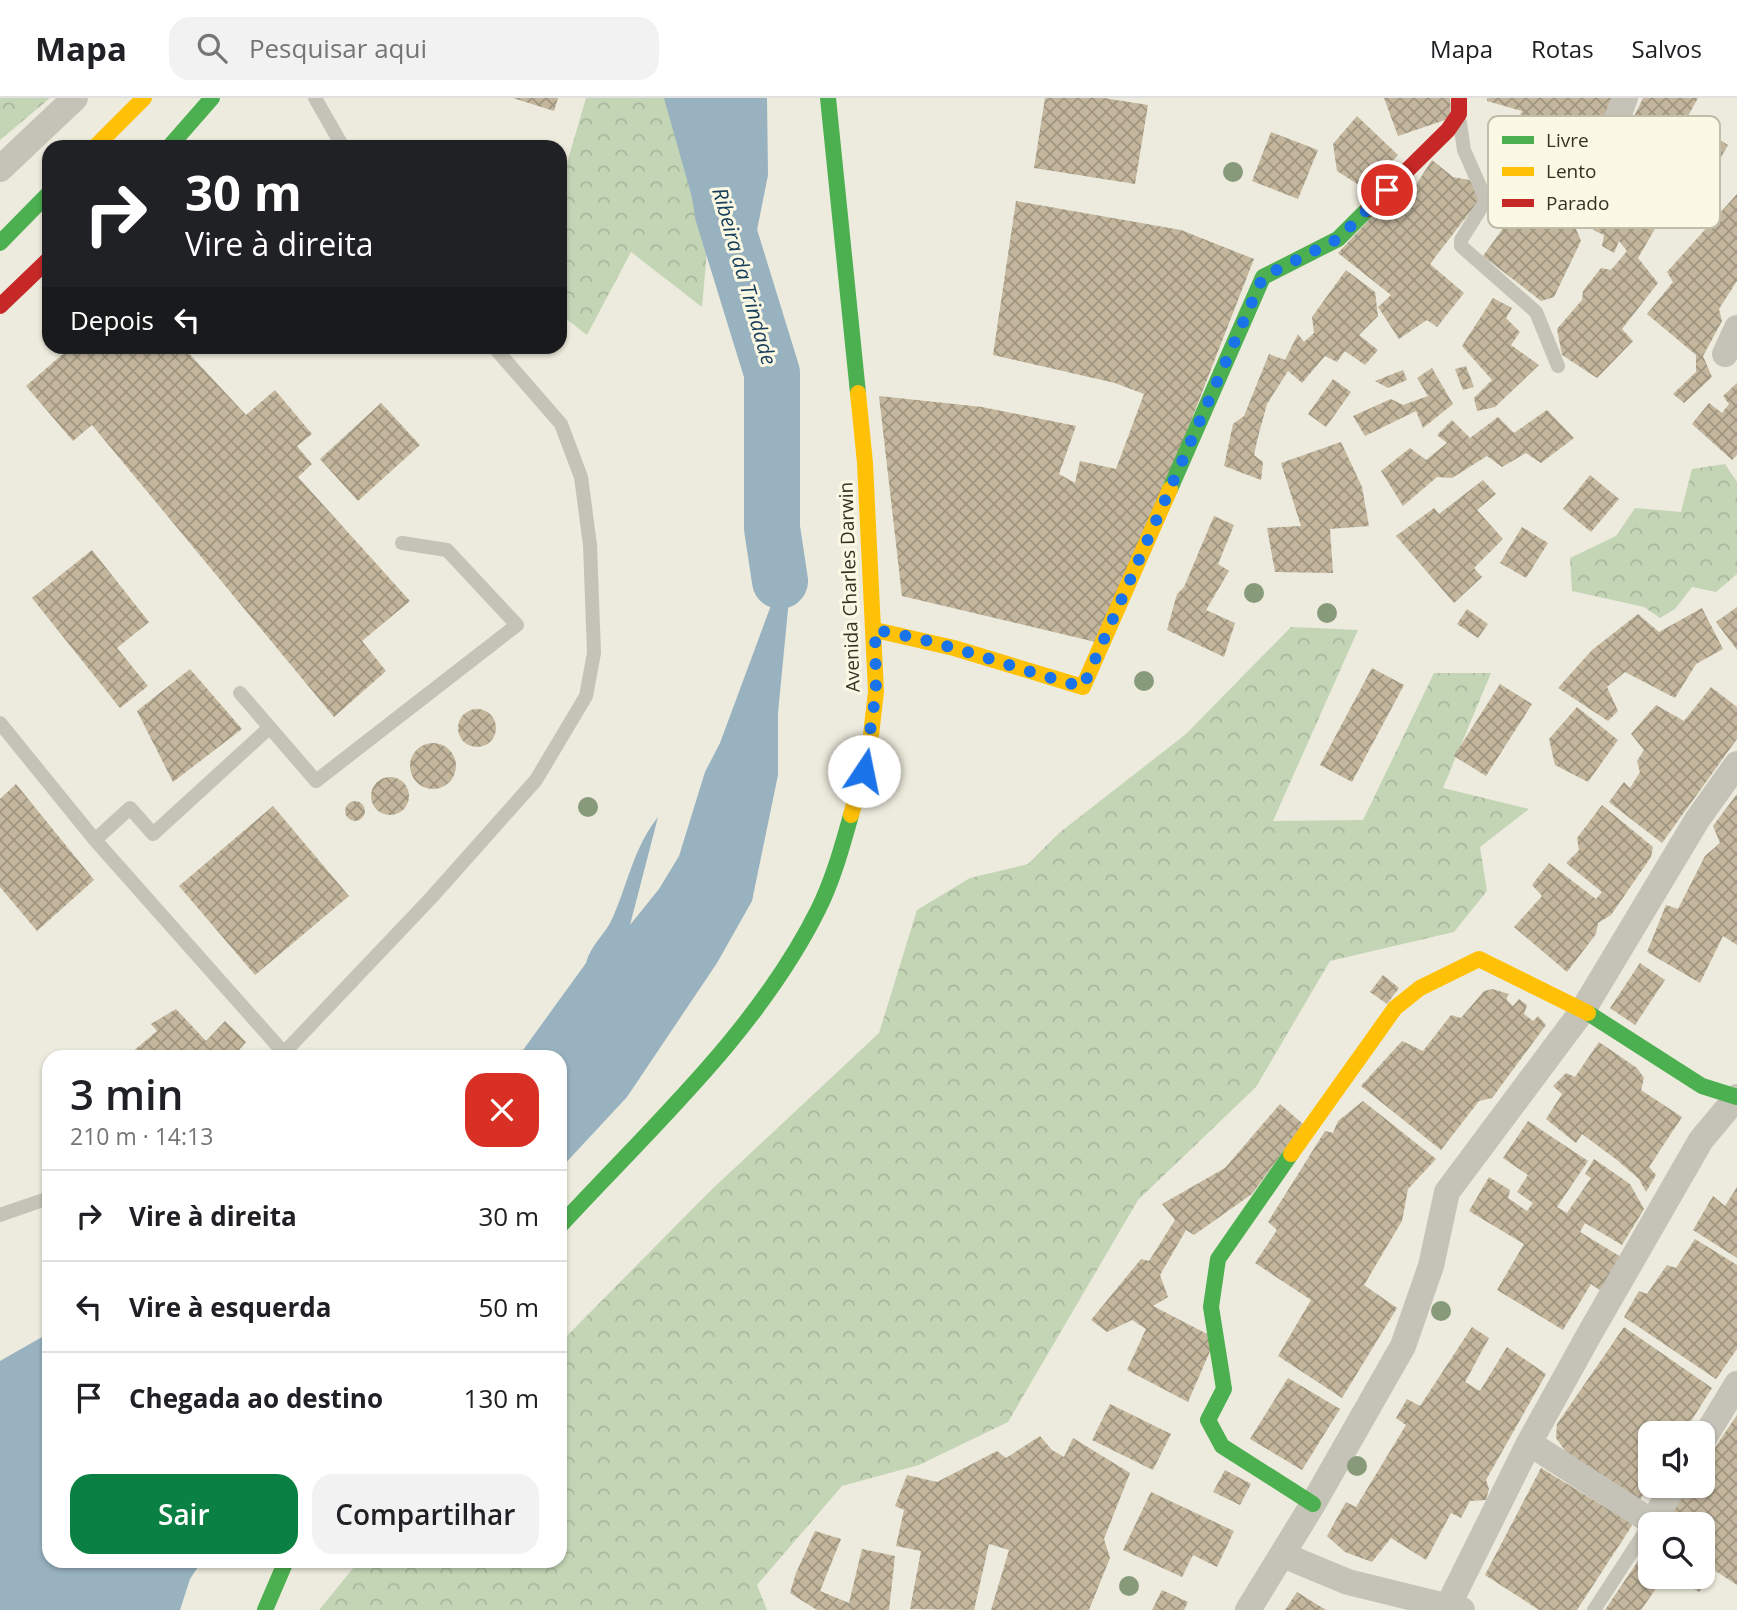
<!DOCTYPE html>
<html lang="pt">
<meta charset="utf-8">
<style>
body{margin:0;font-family:"Open Sans",sans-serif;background:#f2f2f2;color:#202124;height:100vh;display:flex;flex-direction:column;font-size:26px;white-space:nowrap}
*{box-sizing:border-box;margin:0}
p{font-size:23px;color:#757577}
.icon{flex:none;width:38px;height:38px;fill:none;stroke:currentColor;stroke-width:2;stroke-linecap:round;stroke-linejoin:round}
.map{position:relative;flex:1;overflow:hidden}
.panel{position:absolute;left:42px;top:952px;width:525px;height:518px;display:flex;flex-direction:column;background:#fff;border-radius:21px;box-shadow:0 2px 5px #0004}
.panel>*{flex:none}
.banner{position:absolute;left:42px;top:42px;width:525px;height:214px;border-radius:21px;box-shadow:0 2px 5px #0004;background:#202124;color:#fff;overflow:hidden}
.tools{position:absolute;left:1638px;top:1323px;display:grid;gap:14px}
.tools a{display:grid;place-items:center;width:77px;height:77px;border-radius:14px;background:#fff;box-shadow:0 2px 5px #0004;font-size:35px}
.pin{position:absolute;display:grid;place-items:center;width:60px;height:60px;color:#fff;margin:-30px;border:4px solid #fff;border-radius:50%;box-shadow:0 2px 7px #0007}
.me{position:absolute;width:77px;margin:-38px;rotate:11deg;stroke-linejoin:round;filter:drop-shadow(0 0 5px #0008)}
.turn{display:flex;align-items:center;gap:24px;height:147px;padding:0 28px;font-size:32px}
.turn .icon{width:91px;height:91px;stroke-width:2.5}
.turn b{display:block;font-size:49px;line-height:60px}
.then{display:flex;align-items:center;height:66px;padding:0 28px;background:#0003;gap:14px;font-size:26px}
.round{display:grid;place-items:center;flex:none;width:74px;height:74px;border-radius:21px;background:#f2f2f2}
.head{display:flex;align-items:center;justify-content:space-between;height:119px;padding:0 28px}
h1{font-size:42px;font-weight:600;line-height:52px}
.cta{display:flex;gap:14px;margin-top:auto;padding:14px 28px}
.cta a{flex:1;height:80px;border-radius:21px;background:#0b8043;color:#fff;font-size:28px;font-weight:600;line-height:80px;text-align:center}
.cta a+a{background:#f2f2f2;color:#202124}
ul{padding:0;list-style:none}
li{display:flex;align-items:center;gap:21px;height:91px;padding:0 28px;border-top:2px solid #e0e0e0}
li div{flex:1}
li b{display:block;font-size:26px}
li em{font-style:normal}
header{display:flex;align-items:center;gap:42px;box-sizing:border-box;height:98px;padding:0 35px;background:#fff;border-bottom:2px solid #e0e0e0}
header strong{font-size:33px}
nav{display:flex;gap:38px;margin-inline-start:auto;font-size:24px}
.search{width:490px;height:63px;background:#f2f2f2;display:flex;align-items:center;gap:18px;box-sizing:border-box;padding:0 24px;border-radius:21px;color:#757577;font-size:26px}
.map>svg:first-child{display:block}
.forest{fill:url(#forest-crowns)}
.water{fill:#98b2c0}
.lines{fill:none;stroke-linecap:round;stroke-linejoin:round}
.river{stroke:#98b2c0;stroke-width:56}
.building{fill:url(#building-cross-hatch)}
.lane{stroke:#c5c3b7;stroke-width:14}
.street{stroke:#c5c3b7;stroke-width:26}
.fast{stroke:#4caf50;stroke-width:16}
.slow{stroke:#ffc107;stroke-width:16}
.jam{stroke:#c62828;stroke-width:16}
.tree{fill:#879a79}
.route{stroke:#1a73e8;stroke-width:12;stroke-dasharray:0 21.6}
.labels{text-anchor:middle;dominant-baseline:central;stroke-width:6;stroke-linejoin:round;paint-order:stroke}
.street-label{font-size:19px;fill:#363125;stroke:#fbf9e3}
.water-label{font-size:21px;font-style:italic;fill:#173e5b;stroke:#fbf9e3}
.key{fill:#fbf9e3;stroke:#c0bdaa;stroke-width:2}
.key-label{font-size:19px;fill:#363125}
</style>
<header>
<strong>Mapa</strong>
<div class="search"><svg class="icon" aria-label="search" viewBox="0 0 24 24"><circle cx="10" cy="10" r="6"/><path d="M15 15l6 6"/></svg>Pesquisar aqui</div>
<nav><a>Mapa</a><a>Rotas</a><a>Salvos</a></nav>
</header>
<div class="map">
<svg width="1737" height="1512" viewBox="0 0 1737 1512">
<defs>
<pattern id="forest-crowns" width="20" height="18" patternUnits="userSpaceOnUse" patternTransform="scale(1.75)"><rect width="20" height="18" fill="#c4d5b6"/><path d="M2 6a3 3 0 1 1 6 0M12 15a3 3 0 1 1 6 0" fill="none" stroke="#a9b79c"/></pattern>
<pattern id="building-cross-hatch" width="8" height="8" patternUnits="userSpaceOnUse" patternTransform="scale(1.75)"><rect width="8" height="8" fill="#c3b69d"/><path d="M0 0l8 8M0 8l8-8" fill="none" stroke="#9f9580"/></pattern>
</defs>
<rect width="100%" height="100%" fill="#edebdd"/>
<!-- forest -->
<path class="forest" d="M0 0H50L0 42Z
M586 0H672L707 153 702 209 631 154 587 237 560 216V89Z
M1725 366 1737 384V476L1716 494 1692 489 1675 511 1660 520 1644 509 1572 493 1570 460 1616 438 1635 410 1681 414 1692 371Z
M1291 529 1358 532 1273 723 1363 722 1434 575H1491L1443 690 1529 711 1480 749 1487 793 1454 834 1330 863 1256 989 1138 1102 1008 1324 919 1367 842 1388 757 1487 767 1512H319L359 1463H560V1245L708 1095 879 935 917 812 970 780 1028 766 1059 735 1186 636Z"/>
<!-- water -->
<path class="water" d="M664 0H767L768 77 755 142 716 173 707 153Z
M780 483 785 488 789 501 778 615V677L752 803 717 865 627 999 560 1071V959H518L586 865C591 846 606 836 613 819 628 785 634 749 658 719L630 827 659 791 679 758 705 674 720 645Z
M49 1235V1463H202L190 1481 180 1512H0V1263Z"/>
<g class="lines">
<!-- river -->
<path class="river" d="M704 0 723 116 772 275V430L780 483"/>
</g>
<!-- building -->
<path class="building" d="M513 0H558L554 13Z
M1045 0H1104L1148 7 1135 86 1034 70Z
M1384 0H1450L1451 20 1398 38Z
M1487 0H1614L1565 105 1581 143 1554 199 1541 203 1483 158 1530 93 1494 75 1522 13 1487 3Z
M1643 0H1698L1671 49 1704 76 1682 111 1663 117 1638 160 1658 185 1622 231 1633 243 1597 280 1562 257 1557 231 1582 202 1583 193 1601 170 1611 172 1627 153 1619 143 1614 155 1602 148 1604 137 1593 132 1595 123 1608 125 1631 76 1614 60Z
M1357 18 1398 57 1365 91 1337 73 1333 46Z
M1271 34 1318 52 1298 101 1252 83Z
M1713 38 1728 47 1714 71 1699 62Z
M1432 62 1453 79 1469 82 1483 97 1430 166 1464 195 1437 229 1427 222 1399 241 1378 209 1391 197 1338 155 1399 90 1410 96Z
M1737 96V183L1719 211 1722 223 1703 258 1712 279 1684 305 1673 296 1696 274V257L1647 216 1673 184 1667 174Z
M1016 103 1181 132 1254 161 1104 546 902 498 879 298 982 309 1076 328 1059 376 1075 385 1080 363 1116 371 1144 296 1115 285 993 257Z
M1346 172 1375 194 1378 218 1359 237 1378 252 1365 267 1345 253 1337 264 1325 258 1302 285 1288 273 1267 306 1258 339 1254 357 1263 364 1261 382 1224 368 1233 326 1244 318 1269 256 1285 262 1298 236 1304 244 1314 235 1312 219Z
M1493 200 1512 210 1506 220 1520 234 1511 247 1539 267 1495 309 1477 313 1474 300 1492 282 1462 248Z
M72 248H182L246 317 275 292 312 336 297 348 312 366 298 379 410 503 362 543 386 573 334 619 92 327 73 343 26 288Z
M1466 268 1474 289 1463 292 1455 271Z
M1432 270 1453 306 1423 330 1416 313 1365 338 1353 318 1391 301 1403 307 1428 298 1417 280Z
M1403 272 1407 282 1388 290 1375 283Z
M1333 281 1351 294 1326 329 1308 316Z
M1737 285V357L1732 362 1692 326 1709 305 1722 315 1729 306 1723 298Z
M381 305 420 347 358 403 320 361Z
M1547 312 1574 340 1541 365 1526 355 1502 369 1487 358 1452 380 1437 379 1403 408 1381 373 1410 350 1426 362 1447 345 1437 337 1452 322 1470 340 1498 319 1514 335Z
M1341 344 1362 389 1369 428 1330 431 1333 475 1275 474 1267 430 1301 428 1281 365Z
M1590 377 1619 401 1591 434 1563 411Z
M1483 382 1496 396 1477 412 1503 441 1474 470 1482 479 1454 505 1396 438 1434 410 1439 416Z
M1214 418 1234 427 1218 466 1229 473 1206 512 1235 525 1224 559 1167 532 1177 496 1184 489Z
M1522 429 1548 445 1526 480 1500 465Z
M92 452 149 524 117 550 148 588 120 610 32 500Z
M1737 509V552L1716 524Z
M1702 510 1723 551 1696 566 1675 600 1625 574 1607 589 1618 613 1608 623 1558 590 1592 552 1638 516 1659 534Z
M1467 511 1488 526 1478 540 1457 526Z
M1372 570 1404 587 1352 684 1320 667Z
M190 571 242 631 173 684 137 613Z
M1500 586 1532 606 1486 678 1454 658Z
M1711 589 1737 609V641L1662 745 1609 704 1624 684 1630 690 1640 674 1637 663 1644 652 1631 636 1656 607 1684 623Z
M1577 609 1618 642 1588 684 1555 667 1549 641Z
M458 630a19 19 0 1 1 38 0a19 19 0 1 1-38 0Z
M410 668a23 23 0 1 1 46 0a23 23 0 1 1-46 0Z
M371 698a19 19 0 1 1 38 0a19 19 0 1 1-38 0Z
M16 686 94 782 37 833 0 789V701Z
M1737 696V847L1723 838 1700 885 1647 854 1666 807 1678 811 1705 758 1720 745 1713 728Z
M345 713a10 10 0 1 1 20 0a10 10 0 1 1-20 0Z
M1602 707 1653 749 1651 759 1611 817 1598 825 1596 836 1567 874 1514 829 1542 798 1532 787 1549 765 1596 801 1602 794 1566 765 1579 752 1577 740Z
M273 708 349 798 255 877 179 788Z
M1640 865 1665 882 1635 927 1610 910Z
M1383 877 1399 890 1387 906 1370 894Z
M1492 891 1509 896 1506 901 1513 908 1519 901 1527 907 1524 916 1533 923 1538 918 1546 927 1492 1000 1479 1003 1441 1052 1361 988 1402 943 1423 953 1451 917 1461 920 1484 893Z
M176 911 206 943 225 923 246 944 233 959H135L131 955 157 933 151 926Z
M1599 944 1637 970 1644 980 1641 992 1682 1019 1649 1069 1656 1077 1646 1094 1639 1081 1617 1062 1582 1036 1576 1045 1546 1021 1562 996 1553 988 1566 975 1575 979Z
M1363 1003 1436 1061 1408 1091 1402 1123 1364 1187 1397 1210 1342 1300 1278 1258 1311 1202 1255 1165 1277 1132 1268 1124 1325 1033 1333 1035 1338 1023Z
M1280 1006 1303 1026 1252 1096 1194 1137 1186 1132 1160 1177 1168 1199 1153 1208 1209 1237 1211 1251 1188 1304 1127 1272 1146 1231 1132 1222 1107 1234 1091 1222 1141 1161 1149 1163 1175 1122 1162 1106 1225 1070Z
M1528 1023 1588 1063 1557 1109 1567 1115 1591 1080 1585 1076 1594 1061 1630 1086 1644 1111 1622 1147 1585 1125 1580 1134 1621 1159 1601 1193 1591 1186 1563 1232 1497 1192 1524 1146 1469 1113 1489 1079 1510 1092 1508 1100 1527 1113 1533 1105 1517 1094 1528 1077 1503 1060Z
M1737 1089V1160L1693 1132 1713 1098 1725 1108Z
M1695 1141 1737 1167V1251L1716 1281 1624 1219 1639 1193 1647 1196 1667 1167 1676 1170Z
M1472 1229 1489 1240 1465 1284 1480 1293 1507 1249 1546 1276 1486 1382 1489 1391 1486 1402 1470 1403 1461 1420 1451 1415 1426 1462 1391 1440 1372 1464 1345 1454 1327 1438 1346 1404 1356 1409 1406 1327 1396 1320 1407 1301 1420 1308Z
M1624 1229 1712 1290 1691 1323 1692 1335H1650V1386L1640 1402 1566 1354 1556 1340 1557 1326Z
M1288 1280 1340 1311 1302 1372 1250 1341Z
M1110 1306 1171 1336 1153 1372 1092 1342Z
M1737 1317V1487L1714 1472 1699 1494 1676 1479H1703V1426H1663L1689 1388H1703V1367Z
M1040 1338 1052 1352 1064 1359 1073 1340 1130 1375 1104 1441 1110 1460 1089 1512H991L1009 1452 989 1446 974 1512 910 1511 921 1453 896 1448 904 1412 895 1408 907 1377 937 1384 997 1353 1006 1360Z
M1541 1370 1633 1426 1577 1512H1539L1485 1477Z
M1225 1372 1251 1386 1240 1407 1213 1394Z
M1151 1394 1234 1433 1217 1469 1193 1457 1182 1479 1123 1452Z
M815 1433 841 1441 820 1493 849 1505 862 1451 895 1458 889 1512H817L790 1495 796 1475Z
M1650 1445V1479H1664L1641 1512H1605Z
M1162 1492 1188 1504 1184 1512H1152Z
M1297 1494 1326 1512H1285Z"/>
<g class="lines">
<!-- lane -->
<path class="lane" d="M315 0 343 49
M1460 25 1464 52 1486 102 1461 142V148L1536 214 1558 268
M240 595 316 683 517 527 447 452 402 445
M0 625 95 742 284 955
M95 742 130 710 153 736 269 630
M280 959 431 800 536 682 586 598 594 555 590 447 581 379 561 326 493 248
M0 1117 49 1100
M1594 1512 1650 1426"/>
<!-- street -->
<path class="street" d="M0 71 75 0
M1587 101 1625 0
M1725 256 1737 230
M1703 1342 1737 1286
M1529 1345 1652 1424 1674 1388
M1283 1457 1348 1484 1462 1512
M1248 1512 1313 1406 1403 1248 1431 1168 1447 1094 1583 912 1697 722 1737 666
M1446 1512 1529 1345 1590 1235 1701 1042 1737 999"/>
<!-- fast -->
<path class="fast" d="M828 0 858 295
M169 49 212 0
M0 145 49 95
M1170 391 1263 179 1338 141 1368 111
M1588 915 1702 988 1737 999
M1291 1056 1218 1161 1211 1209 1224 1291 1208 1322 1222 1348 1313 1406
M560 1128C651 1029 757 934 818 812 833 782 842 749 851 717
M265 1512 286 1463"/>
<!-- slow -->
<path class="slow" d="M95 49 144 0
M875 532 954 550 1083 589 1170 391
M851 717 869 654 876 594 865 365 858 295
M1291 1056 1395 910 1420 890 1479 861 1588 915"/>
<!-- jam -->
<path class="jam" d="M1368 111 1448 32 1459 16V0
M0 208 49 161"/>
</g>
<!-- trees -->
<g class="tree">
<circle cx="1233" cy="74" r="10"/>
<circle cx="1254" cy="495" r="10"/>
<circle cx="1327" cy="515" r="10"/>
<circle cx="1144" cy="583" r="10"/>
<circle cx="588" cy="709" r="10"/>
<circle cx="1441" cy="1213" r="10"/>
<circle cx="1357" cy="1368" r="10"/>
<circle cx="1129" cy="1488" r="10"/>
</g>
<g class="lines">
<!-- route -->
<path class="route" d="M864 673 876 594 875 532C947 543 1014 571 1083 589L1263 179 1338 141 1387 92"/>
</g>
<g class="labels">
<!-- street labels -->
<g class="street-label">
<text transform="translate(849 489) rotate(-92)">Avenida Charles Darwin</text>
</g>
<!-- water labels -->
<g class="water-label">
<text transform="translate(745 178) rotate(74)">Ribeira da Trindade</text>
</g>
</g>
<!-- legend -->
<rect x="1488" y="18" width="232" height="112" rx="10" class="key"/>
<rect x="1502" y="38" width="32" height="8" fill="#4caf50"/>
<rect x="1502" y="69" width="32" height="9" fill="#ffc107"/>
<rect x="1502" y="101" width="32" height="8" fill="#c62828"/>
<g class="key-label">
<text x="1546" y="49">Livre</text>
<text x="1546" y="80">Lento</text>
<text x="1546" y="112">Parado</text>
</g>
</svg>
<div class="tools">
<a><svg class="icon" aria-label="sound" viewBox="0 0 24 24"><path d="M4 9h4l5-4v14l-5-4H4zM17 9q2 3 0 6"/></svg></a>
<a><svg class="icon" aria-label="search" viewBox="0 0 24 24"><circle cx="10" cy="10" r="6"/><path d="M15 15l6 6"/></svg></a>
</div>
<div class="pin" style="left:1387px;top:92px;background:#d93025"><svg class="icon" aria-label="arrive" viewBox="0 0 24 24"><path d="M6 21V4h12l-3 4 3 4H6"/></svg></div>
<svg class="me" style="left:864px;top:673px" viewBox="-20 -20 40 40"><circle r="19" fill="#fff"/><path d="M0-13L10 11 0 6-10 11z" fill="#1a73e8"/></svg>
<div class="banner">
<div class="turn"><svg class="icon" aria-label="right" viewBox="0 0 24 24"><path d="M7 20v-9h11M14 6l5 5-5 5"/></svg><div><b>30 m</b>Vire à direita</div></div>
<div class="then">Depois<svg class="icon" aria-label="left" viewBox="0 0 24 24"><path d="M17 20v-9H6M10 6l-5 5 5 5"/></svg></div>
</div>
<section class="panel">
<div class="head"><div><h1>3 min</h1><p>210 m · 14:13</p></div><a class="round" style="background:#d93025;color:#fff"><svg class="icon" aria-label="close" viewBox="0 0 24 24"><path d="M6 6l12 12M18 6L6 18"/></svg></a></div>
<ul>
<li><svg class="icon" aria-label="right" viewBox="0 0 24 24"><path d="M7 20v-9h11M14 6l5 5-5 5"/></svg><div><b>Vire à direita</b></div><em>30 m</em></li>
<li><svg class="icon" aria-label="left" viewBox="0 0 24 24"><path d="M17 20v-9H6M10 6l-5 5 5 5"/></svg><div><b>Vire à esquerda</b></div><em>50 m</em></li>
<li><svg class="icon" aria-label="arrive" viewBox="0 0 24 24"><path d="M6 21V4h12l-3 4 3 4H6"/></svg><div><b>Chegada ao destino</b></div><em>130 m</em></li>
</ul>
<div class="cta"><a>Sair</a><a>Compartilhar</a></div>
</section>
</div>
